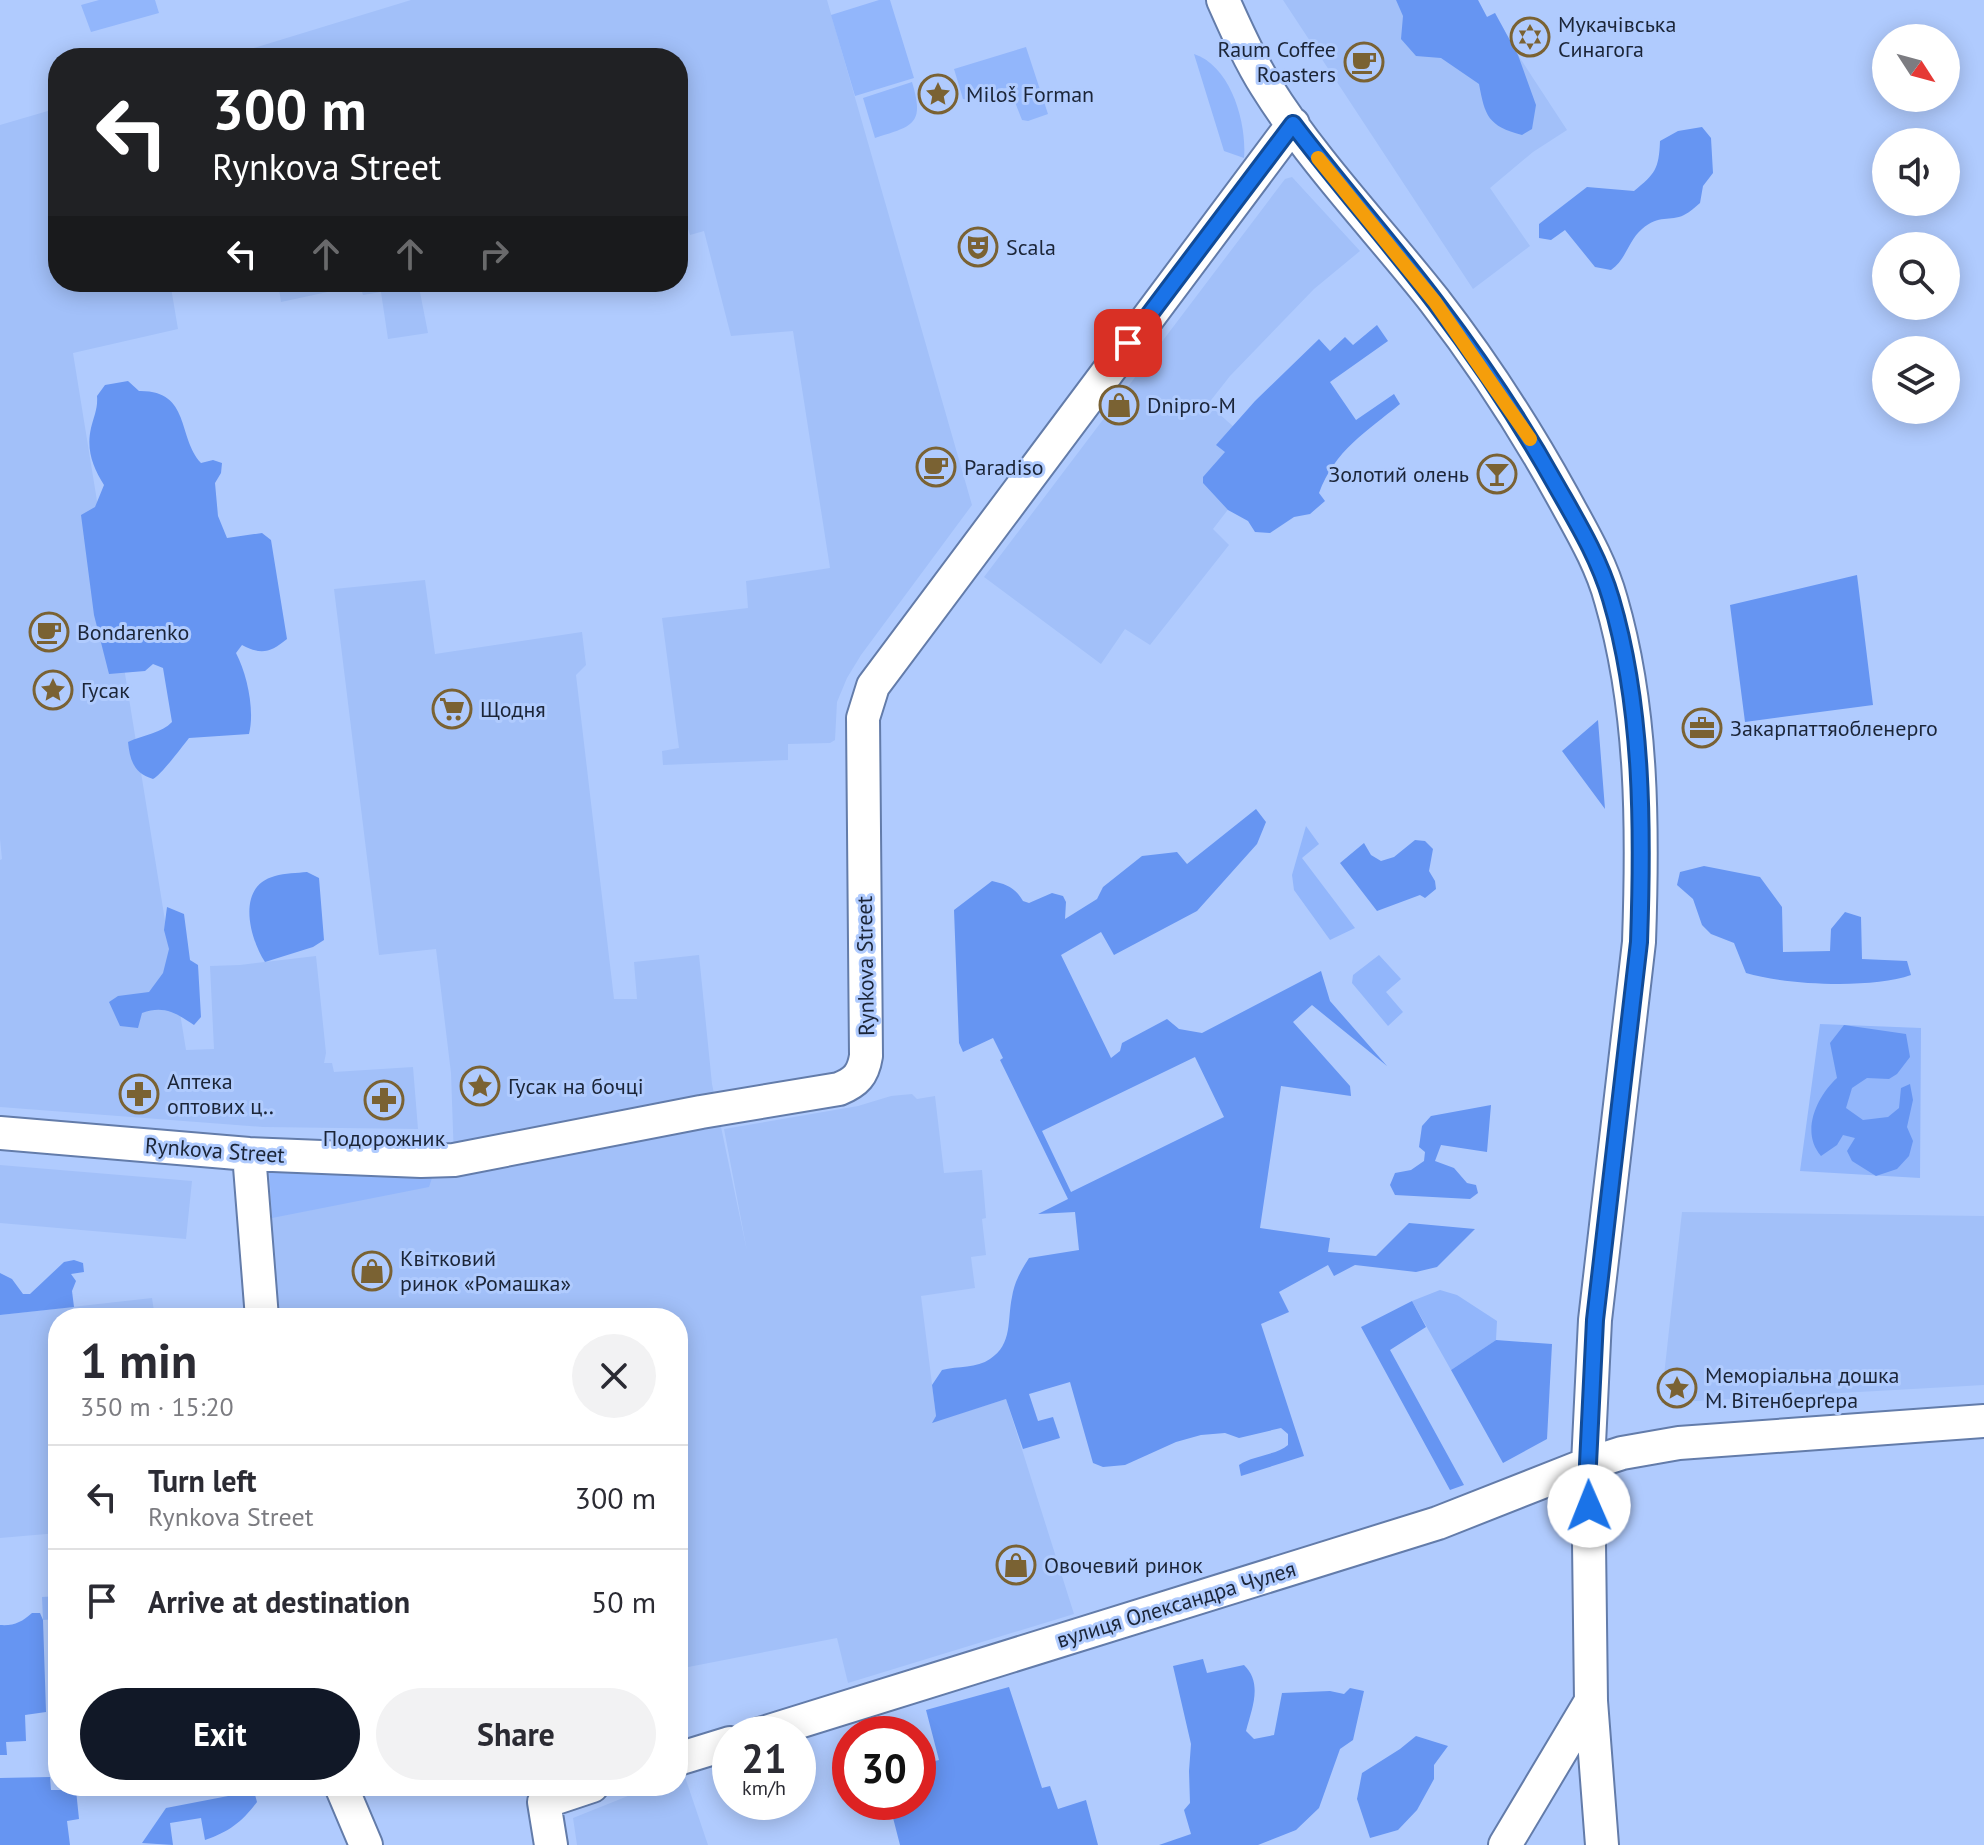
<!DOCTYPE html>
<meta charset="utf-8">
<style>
body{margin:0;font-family:"PT Sans",sans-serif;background:#f2f2f3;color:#2b2b33;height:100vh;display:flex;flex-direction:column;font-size:30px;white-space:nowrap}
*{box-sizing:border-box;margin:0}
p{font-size:26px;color:#7c7c81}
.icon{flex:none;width:44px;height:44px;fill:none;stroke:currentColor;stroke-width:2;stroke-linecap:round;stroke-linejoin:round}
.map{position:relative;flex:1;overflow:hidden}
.side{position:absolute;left:48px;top:1308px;width:640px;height:488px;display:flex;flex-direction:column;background:#fff;border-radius:32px;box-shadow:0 4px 20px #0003}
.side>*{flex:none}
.banner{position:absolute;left:48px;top:48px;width:640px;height:244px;border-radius:32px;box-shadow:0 4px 20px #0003;background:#202124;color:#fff;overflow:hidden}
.needle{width:52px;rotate:126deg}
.controls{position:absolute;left:1872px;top:24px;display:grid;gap:16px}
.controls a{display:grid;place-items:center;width:88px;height:88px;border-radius:50%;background:#fff;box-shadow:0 4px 20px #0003;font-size:40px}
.speed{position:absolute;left:712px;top:1716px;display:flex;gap:16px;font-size:40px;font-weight:700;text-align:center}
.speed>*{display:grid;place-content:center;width:104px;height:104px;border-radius:50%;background:#fff;box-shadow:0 4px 20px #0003;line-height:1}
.speed small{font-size:20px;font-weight:400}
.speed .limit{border:12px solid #d22;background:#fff;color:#111}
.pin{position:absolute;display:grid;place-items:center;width:68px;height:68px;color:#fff;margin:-34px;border-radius:16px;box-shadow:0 4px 12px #0006}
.me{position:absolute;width:88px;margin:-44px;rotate:359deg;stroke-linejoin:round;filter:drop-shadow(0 0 6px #0008)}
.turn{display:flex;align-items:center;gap:28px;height:168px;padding:0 32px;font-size:36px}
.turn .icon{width:104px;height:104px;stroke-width:2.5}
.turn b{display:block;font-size:56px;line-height:68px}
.lanes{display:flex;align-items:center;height:76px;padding:0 32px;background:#0003;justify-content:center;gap:40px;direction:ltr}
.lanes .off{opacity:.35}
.round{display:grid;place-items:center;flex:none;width:84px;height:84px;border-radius:42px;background:#f2f2f3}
.overview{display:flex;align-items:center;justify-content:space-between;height:136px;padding:0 32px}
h1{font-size:48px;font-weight:600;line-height:60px}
.primary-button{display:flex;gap:16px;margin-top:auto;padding:16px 32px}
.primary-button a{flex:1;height:92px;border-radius:48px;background:#111827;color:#fff;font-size:32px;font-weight:600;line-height:92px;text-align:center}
.primary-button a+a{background:#f2f2f3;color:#2b2b33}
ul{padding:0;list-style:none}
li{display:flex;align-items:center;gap:24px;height:104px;padding:0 32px;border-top:2px solid #e1e1e2}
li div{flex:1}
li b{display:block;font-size:30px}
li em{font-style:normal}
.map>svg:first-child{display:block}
.built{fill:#a2c0f9}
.green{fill:#92b6fb}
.forest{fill:#6695f2;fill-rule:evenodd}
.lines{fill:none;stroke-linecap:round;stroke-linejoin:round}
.street-casing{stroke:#637caa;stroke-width:36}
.street{stroke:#fff;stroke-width:32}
.route-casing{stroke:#114b97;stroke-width:20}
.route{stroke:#1a73e8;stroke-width:14}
.slow{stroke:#f59e0b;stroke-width:14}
.labels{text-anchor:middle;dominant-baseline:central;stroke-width:6;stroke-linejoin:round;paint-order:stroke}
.poi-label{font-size:22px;fill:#1b2538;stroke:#b0cbfe;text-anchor:start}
.street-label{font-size:22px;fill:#1b2538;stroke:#b0cbfe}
</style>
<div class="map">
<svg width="1984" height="1845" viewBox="0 0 1984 1845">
<rect width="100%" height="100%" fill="#b0cbfe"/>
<!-- built -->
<path class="built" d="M411 0H827L972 505 861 655 847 678 837 702 835 740 830 743 788 744V760L663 765 662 751 679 748 662 618 748 608 746 581 830 568 793 331 731 336 704 231 690 235 682 211H678V58H221Z
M1283 0H1478L1487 17 1495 13 1518 55 1567 130 1533 152 1490 188 1530 246 1473 289Z
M58 108V282H170L178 329 73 353 186 1050 214 1049 210 966 240 965 316 956 326 1053 324 1063H332L334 1072 413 1067 418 1129 263 1127 0 1107V860L2 859 0 839V125Z
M1292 177 1360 251 1314 289 1230 376 1208 404 1244 436 1240 494 1213 529 1229 545 1150 645 1125 629 1101 664 984 577 1285 179Z
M278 282H418L428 333 388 339 381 292 363 295 360 285 281 302Z
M425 580 435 654 582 632 586 665 576 675 614 999H637L634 962 699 955 712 1084 747 1251 724 1129 858 1106 891 1096 912 1094 917 1099 935 1096 944 1173 982 1170 986 1218 982 1219 986 1255 971 1257 975 1288 921 1296 936 1416 933 1422 1006 1399 1074 1614 848 1683 837 1638 678 1669V1318H271L249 1154 454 1159 451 1073 436 949 379 955 334 589Z
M0 1165 192 1181 186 1239 0 1223Z
M1682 1212 1984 1216V1385L1661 1403Z
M152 1298 155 1318H58V1533L0 1538V1315Z
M684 1774 708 1845H577L573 1818 653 1786H678V1776Z"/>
<!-- green -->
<path class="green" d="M99 0H155L159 13 91 32 81 5Z
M879 0H890L914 78 855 96 831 15Z
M1026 47 1048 114 1028 121 1022 120 1009 87 968 100 963 99 954 69Z
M1194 54C1231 66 1247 123 1244 158L1224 151Z
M912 82C925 125 913 126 875 138L863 98Z
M1306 826 1319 844 1302 858 1355 928 1330 940 1294 890 1292 875Z
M1379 955 1401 979 1386 992 1403 1012 1388 1026 1352 983 1353 975Z
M1820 1024 1921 1028 1920 1178 1800 1171Z
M269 1167 427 1175 432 1178 429 1187 272 1218Z
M1440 1290 1457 1295 1497 1321 1496 1340 1451 1370 1412 1301Z
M58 1596V1619L43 1620 42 1597Z"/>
<!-- forest -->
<path class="forest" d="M1396 0H1478L1487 17 1495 13 1518 55 1536 105 1532 129 1522 135C1488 126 1485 116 1479 84L1441 58 1416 56 1401 39 1403 16Z
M1702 127 1711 138 1713 173 1703 186 1700 203C1695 207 1690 212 1684 215 1670 222 1659 214 1642 229 1628 241 1626 260 1611 270L1595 267 1565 230 1551 240 1539 238V224L1587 187 1634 191C1655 174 1659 169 1660 141L1678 131Z
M1377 325 1388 341 1330 382 1356 420 1394 394 1400 404C1366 432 1335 450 1319 493L1325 501 1310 514 1294 517 1270 533 1255 532 1248 521 1228 510 1203 483V477L1225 452 1216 445 1255 401 1319 339 1330 351 1345 337 1353 345Z
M128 381 139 391C191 390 177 437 201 463L213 460 222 463 221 473 215 483 218 516 227 538 262 533 271 540 287 639C270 653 261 655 242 645L236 653C247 674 255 710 249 734L189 738C181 748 162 774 153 779 134 773 130 761 128 742 143 735 162 733 172 722L163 668 153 664 145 671 109 674 94 615 81 515 95 507 104 485C93 467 86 450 91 428 94 416 98 408 97 396L105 385Z
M1857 575 1873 705 1745 722 1730 605Z
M1598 720 1605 809 1562 751Z
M1256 809 1266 822 1257 844 1197 911 1114 955 1101 932 1061 955 1111 1058 1120 1051 1122 1043 1167 1019 1179 1029 1202 1033 1321 971 1330 1001 1387 1066 1312 1005 1293 1022 1350 1086 1351 1096 1281 1086 1260 1228 1330 1238 1328 1252 1376 1256 1409 1223 1475 1229 1437 1267 1416 1272 1355 1265 1334 1276 1328 1265 1279 1292 1289 1312 1261 1324 1304 1456 1241 1476 1239 1465C1254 1455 1277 1455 1288 1445V1434L1281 1428 1239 1438 1225 1433 1201 1435 1176 1442 1125 1465 1103 1467 1093 1463 1070 1382 1029 1394 1038 1421 1053 1417 1060 1438 1023 1449 1006 1399 932 1423 936 1416 932 1385 942 1370C958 1366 977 1368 990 1359 1013 1344 1007 1320 1012 1297 1014 1283 1021 1270 1029 1258L1079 1250 1075 1212 1038 1214 1068 1199 1000 1060 1003 1058 993 1038 963 1052 959 1043 954 910 992 881C1006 884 1016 888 1023 901L1029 903 1052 893 1063 896 1066 902 1065 919 1097 899 1103 887 1142 856 1177 852 1187 864ZM1195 1057 1224 1117 1071 1192 1042 1131Z
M1415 840 1425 841 1433 849 1429 871 1435 881 1436 889 1425 898 1420 895 1377 911 1340 863 1364 843 1371 855 1381 861 1394 857Z
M1704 866 1760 877 1782 907 1783 952 1830 951 1831 929 1845 912 1861 917 1862 959 1907 961 1911 975C1872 989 1786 985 1746 973L1734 943 1711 934 1702 925 1693 899 1677 885 1680 872Z
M307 872 319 878 324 940 313 947 265 962C249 937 236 886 275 876 285 873 297 873 307 872Z
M167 907 184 914 190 960 198 965 201 1017 194 1025C176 1013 164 1005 142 1013L138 1028 120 1026 109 1002 118 996 149 992 163 973 169 949 164 930Z
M1844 1025 1906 1034 1910 1057 1897 1074 1889 1079 1867 1078 1852 1088 1846 1108 1863 1120 1888 1117 1899 1108 1901 1088 1910 1084 1913 1100 1907 1127 1913 1141 1909 1156 1897 1169 1876 1176 1852 1161 1847 1151 1855 1138 1843 1135 1837 1145 1821 1156C1800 1132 1817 1096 1837 1078L1830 1043Z
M1491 1105 1487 1152 1441 1145 1435 1161 1454 1168 1467 1183 1476 1185 1478 1193 1470 1199 1395 1195 1390 1185 1395 1173 1411 1170 1424 1161 1425 1152 1419 1147 1422 1126 1431 1116Z
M74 1260 83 1263 84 1272 71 1274 76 1281 72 1291 74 1307 0 1315V1273L12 1279 23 1294H30L64 1262Z
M1412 1301 1426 1327 1390 1350 1464 1485 1450 1490 1361 1327Z
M1496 1340 1552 1344 1547 1439 1503 1463 1451 1370Z
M32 1613H40L43 1620 46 1712 25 1715 26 1741 6 1742 7 1755H0V1625C14 1626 22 1622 32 1613Z
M1203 1659 1207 1673 1244 1665C1263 1683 1252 1708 1246 1731L1254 1739 1274 1735 1282 1693 1330 1691 1344 1694 1350 1688 1364 1691 1353 1740 1340 1749 1319 1808 1296 1830 1258 1845H1159L1191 1834 1184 1810 1190 1803 1189 1771 1191 1744 1173 1666Z
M1009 1687 1042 1788 1050 1786 1058 1809 1086 1800 1098 1845H900L891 1810 886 1802H918V1765L939 1760 926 1710Z
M1416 1736 1448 1746 1434 1765V1779L1417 1810 1398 1830 1370 1838 1357 1799 1362 1773 1400 1749Z
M50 1777 51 1790H76L79 1819 67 1821 70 1845H0V1778Z
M254 1791 257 1802C242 1822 229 1832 205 1840L201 1818 170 1823 173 1845 142 1843 166 1808Z"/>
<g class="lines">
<defs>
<path id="street" d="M1223 0C1236 29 1249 59 1266 86 1314 163 1378 229 1434 300 1482 362 1525 428 1563 497 1581 530 1601 563 1611 600 1643 710 1643 828 1639 942L1595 1320 1588 1464 1591 1701 1602 1845
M0 1133 249 1154 421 1161 454 1160 701 1112 839 1089C856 1082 863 1075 866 1056L863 718 873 686 1293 124
M249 1154 262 1318
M760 1734 1438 1523 1588 1464 1622 1453 1679 1443 1984 1421
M678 1759 730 1743
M341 1786 366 1845
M551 1845 544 1802 592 1786
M1505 1845 1591 1701"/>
</defs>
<!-- street casing -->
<use href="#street" class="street-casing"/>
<!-- street -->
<use href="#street" class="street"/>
</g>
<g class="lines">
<defs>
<path id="route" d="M1128 343 1293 124C1339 185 1390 242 1436 303 1480 361 1521 422 1556 485 1577 522 1599 558 1611 599 1643 707 1643 830 1639 942L1595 1320 1588 1464 1589 1506"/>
</defs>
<!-- route casing -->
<use href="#route" class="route-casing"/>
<!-- route -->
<use href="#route" class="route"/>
<!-- slow -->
<path class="slow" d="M1318 158 1435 302 1530 439"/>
</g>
<!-- icons -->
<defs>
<symbol id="synagogue-ring" viewBox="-11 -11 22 22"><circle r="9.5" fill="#b0cbfe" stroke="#7a6233" stroke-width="1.5"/><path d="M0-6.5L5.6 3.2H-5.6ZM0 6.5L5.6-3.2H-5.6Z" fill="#7a6233"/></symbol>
<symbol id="cafe-ring" viewBox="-11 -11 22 22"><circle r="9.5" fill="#b0cbfe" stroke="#7a6233" stroke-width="1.5"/><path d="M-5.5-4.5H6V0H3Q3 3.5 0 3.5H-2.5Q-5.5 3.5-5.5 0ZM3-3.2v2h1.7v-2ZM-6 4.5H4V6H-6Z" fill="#7a6233"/></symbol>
<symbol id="sight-ring" viewBox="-11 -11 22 22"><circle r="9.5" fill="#b0cbfe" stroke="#7a6233" stroke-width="1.5"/><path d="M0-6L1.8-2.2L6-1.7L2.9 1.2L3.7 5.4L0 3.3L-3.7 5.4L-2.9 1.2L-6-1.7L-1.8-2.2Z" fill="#7a6233"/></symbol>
<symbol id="theatre-ring" viewBox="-11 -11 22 22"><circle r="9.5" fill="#b0cbfe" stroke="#7a6233" stroke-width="1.5"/><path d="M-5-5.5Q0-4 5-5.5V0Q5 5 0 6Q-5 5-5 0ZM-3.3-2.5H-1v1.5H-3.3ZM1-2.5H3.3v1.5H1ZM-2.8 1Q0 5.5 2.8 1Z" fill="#7a6233"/></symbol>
<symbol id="shop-ring" viewBox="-11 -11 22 22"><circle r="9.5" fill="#b0cbfe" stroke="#7a6233" stroke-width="1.5"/><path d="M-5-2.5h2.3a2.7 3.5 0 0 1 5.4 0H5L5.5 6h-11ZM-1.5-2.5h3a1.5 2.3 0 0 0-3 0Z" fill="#7a6233"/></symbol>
<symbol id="bar-ring" viewBox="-11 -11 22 22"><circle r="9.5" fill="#b0cbfe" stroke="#7a6233" stroke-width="1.5"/><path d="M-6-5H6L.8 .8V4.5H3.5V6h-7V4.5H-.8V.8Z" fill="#7a6233"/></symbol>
<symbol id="supermarket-ring" viewBox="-11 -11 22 22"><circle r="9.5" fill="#b0cbfe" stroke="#7a6233" stroke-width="1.5"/><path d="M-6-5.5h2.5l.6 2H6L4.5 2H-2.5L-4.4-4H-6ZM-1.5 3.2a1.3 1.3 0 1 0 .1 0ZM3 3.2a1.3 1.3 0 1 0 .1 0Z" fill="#7a6233"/></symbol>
<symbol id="office-ring" viewBox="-11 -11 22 22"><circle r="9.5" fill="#b0cbfe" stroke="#7a6233" stroke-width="1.5"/><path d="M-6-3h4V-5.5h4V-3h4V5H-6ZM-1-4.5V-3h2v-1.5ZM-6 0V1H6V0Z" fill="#7a6233"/></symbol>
<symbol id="pharmacy-ring" viewBox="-11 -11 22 22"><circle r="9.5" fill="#b0cbfe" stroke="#7a6233" stroke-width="1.5"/><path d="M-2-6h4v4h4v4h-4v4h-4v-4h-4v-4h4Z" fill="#7a6233"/></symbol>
</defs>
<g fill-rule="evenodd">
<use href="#synagogue-ring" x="1508" y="15" width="44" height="44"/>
<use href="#cafe-ring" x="1342" y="40" width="44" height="44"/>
<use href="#sight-ring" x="916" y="72" width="44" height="44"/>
<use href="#theatre-ring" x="956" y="225" width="44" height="44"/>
<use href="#shop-ring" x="1097" y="383" width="44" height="44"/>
<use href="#cafe-ring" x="914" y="445" width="44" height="44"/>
<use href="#bar-ring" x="1475" y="452" width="44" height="44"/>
<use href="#cafe-ring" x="27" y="610" width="44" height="44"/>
<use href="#sight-ring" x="31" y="668" width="44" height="44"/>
<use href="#supermarket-ring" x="430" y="687" width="44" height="44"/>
<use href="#office-ring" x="1680" y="706" width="44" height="44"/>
<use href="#sight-ring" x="458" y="1064" width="44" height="44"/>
<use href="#pharmacy-ring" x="117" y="1072" width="44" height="44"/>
<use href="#pharmacy-ring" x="362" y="1078" width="44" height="44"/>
<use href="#shop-ring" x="350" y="1249" width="44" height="44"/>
<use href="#sight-ring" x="1655" y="1366" width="44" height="44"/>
<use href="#shop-ring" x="994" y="1543" width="44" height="44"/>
</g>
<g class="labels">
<!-- poi labels -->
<g class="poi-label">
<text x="1558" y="24">Мукачівська<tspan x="1558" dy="25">Синагога</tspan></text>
<text x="1336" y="49" text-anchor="end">Raum Coffee<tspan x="1336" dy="25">Roasters</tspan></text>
<text x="966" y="94">Miloš Forman</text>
<text x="1006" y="247">Scala</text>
<text x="1147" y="405">Dnipro-M</text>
<text x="964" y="467">Paradiso</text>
<text x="1469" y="474" text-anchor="end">Золотий олень</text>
<text x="77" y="632">Bondarenko</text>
<text x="81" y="690">Гусак</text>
<text x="480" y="709">Щодня</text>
<text x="1730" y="728">Закарпаттяобленерго</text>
<text x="167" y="1081">Аптека<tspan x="167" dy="25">оптових ц‥</tspan></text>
<text x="508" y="1086">Гусак на бочці</text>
<text x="384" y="1138" text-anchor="middle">Подорожник</text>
<text x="400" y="1258">Квітковий<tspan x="400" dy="25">ринок «Ромашка»</tspan></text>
<text x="1705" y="1375">Меморіальна дошка<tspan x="1705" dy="25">М. Вітенберґера</tspan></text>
<text x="1044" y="1565">Овочевий ринок</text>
</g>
<!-- street labels -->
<g class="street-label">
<text transform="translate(865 966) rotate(-91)">Rynkova Street</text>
<text transform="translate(215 1150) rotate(4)">Rynkova Street</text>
<text transform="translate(1176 1604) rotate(-17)">вулиця Олександра Чулея</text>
</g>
</g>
</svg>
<div class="controls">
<a><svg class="needle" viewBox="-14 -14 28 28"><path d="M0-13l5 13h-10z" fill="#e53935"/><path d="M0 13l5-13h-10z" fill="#7c7c81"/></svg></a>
<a><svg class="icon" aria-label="sound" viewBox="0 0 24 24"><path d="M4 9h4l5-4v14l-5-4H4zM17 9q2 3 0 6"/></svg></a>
<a><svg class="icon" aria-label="search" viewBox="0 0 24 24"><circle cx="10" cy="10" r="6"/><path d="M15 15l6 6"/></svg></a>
<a><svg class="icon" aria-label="layers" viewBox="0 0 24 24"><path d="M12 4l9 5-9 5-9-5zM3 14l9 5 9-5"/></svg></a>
</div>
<div class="speed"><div>21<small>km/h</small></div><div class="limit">30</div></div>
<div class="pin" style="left:1128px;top:343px;background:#d93025"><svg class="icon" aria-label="arrive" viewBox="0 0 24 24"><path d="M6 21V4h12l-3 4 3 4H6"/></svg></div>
<svg class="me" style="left:1589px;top:1506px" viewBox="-20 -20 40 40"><circle r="19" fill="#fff"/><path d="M0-13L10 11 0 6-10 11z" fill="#1a73e8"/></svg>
<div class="banner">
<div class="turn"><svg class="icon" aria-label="left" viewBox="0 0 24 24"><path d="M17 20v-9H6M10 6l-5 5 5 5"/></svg><div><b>300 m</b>Rynkova Street</div></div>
<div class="lanes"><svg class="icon" aria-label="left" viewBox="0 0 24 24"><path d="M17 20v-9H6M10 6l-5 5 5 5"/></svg><svg class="icon off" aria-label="ahead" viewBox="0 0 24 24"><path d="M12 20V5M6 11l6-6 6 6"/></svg><svg class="icon off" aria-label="ahead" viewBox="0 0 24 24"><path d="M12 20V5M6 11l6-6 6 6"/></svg><svg class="icon off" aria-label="right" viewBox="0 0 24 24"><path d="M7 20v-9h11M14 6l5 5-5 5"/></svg></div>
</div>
<section class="side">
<div class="overview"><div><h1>1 min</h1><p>350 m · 15:20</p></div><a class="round"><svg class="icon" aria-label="close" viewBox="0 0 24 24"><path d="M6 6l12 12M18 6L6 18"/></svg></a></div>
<ul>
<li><svg class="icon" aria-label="left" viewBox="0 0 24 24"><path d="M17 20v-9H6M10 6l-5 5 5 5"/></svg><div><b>Turn left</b><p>Rynkova Street</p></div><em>300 m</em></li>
<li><svg class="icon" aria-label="arrive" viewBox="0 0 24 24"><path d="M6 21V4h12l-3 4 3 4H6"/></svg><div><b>Arrive at destination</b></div><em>50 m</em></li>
</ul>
<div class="primary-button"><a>Exit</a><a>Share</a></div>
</section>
</div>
